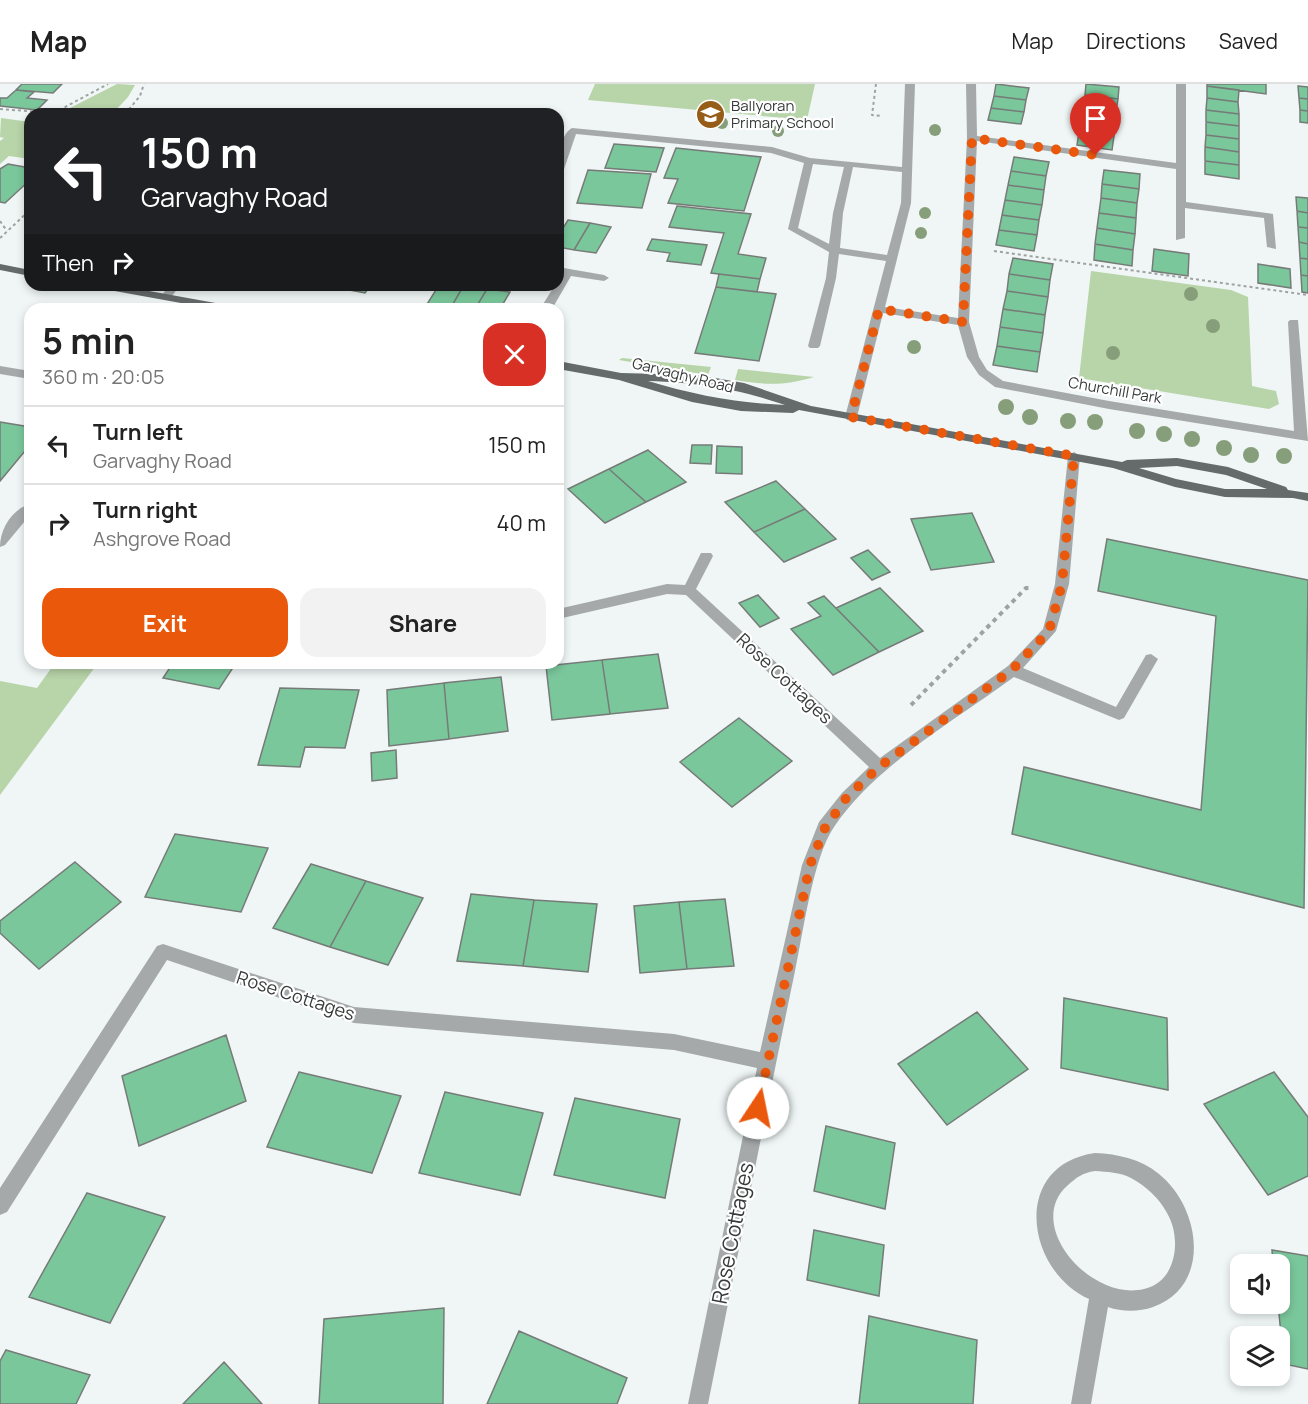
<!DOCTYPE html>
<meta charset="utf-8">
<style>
body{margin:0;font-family:Manrope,sans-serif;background:#f2f2f2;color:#222;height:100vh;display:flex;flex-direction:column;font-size:22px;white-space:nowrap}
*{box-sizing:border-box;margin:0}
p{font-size:20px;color:#767676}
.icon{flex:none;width:33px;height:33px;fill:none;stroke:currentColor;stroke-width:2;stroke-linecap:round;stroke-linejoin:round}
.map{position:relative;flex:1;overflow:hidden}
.panel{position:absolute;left:24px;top:219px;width:540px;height:366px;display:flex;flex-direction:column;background:#fff;border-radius:18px;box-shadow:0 3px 9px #0003}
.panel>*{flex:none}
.guide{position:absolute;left:24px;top:24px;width:540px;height:183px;border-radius:18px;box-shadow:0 3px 9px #0003;background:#202124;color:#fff;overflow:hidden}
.controls{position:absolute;left:1230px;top:1170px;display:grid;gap:12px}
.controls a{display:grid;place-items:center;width:60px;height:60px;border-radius:12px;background:#fff;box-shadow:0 3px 9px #0003;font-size:30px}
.pin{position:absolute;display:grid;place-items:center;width:51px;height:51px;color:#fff;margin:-62px -26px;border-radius:50% 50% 50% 0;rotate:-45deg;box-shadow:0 0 6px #0007}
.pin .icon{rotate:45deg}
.me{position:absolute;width:66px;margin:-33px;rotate:11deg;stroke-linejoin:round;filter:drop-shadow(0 0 4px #0008)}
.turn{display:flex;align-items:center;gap:21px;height:126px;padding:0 18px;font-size:27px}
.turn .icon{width:78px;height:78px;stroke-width:2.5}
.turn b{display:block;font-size:42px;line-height:51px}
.then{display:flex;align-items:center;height:57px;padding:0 18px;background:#0003;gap:12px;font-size:22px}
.round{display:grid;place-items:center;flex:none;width:63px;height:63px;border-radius:18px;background:#f2f2f2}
.headline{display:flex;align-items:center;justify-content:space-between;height:102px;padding:0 18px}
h1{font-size:36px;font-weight:700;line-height:45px}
.button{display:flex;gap:12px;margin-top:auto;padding:12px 18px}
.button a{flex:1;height:69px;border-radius:18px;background:#ea580c;color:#fff;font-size:24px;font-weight:700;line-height:69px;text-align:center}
.button a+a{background:#f2f2f2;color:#222}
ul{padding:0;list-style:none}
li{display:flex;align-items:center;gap:18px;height:78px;padding:0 18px;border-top:2px solid #e0e0e0}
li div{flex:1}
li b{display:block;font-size:22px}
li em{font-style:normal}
header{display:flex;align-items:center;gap:36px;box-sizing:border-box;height:84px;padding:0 30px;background:#fff;border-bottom:2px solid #e0e0e0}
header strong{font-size:28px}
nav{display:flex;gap:33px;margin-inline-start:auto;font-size:21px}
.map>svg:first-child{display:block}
.green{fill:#b8d4a9}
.building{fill:#7bc79c;stroke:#767b78;stroke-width:1.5}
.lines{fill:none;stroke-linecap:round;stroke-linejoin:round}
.path-far1{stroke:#9ea3a2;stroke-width:2;stroke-dasharray:3 3;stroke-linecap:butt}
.path{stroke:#9ea3a2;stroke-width:4;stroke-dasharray:4.5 4.5;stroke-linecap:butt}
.minor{fill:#a5a9a9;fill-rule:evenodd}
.major{fill:#656a6b;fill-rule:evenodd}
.tree{fill:#869f7a}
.route{stroke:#ea580c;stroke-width:10;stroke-dasharray:0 18}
.labels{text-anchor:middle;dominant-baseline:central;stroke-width:4.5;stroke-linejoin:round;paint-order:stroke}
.far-poi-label{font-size:15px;fill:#373a3a;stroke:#fff;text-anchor:start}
.far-street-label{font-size:15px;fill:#373a3a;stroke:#fff}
.street-label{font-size:18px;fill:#373a3a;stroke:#fff}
.near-street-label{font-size:21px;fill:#373a3a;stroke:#fff}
</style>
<header>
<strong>Map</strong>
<nav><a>Map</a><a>Directions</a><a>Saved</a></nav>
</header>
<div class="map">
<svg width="1308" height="1320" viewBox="0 0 1308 1320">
<rect width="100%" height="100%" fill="#eff6f5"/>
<!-- green -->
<path class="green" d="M117 0 135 1 128 13 112 30 66 26Z
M595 0H815L807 36 588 16Z
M1 34 30 38V75L9 72 0 80V57L4 54 0 53Z
M1091 187 1231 206 1248 213 1252 302 1276 307 1279 320 1269 325 1079 294Z
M622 274 711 283 708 291 701 290 619 276Z
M738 285 814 293C784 302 765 301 735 296Z
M55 579H98L0 711V597L37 604Z"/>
<!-- building -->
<path class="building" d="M22 0H62L53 9 16 6Z
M996 0 1029 4 1026 16 994 12Z
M1086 0 1119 3 1118 15 1085 11Z
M1207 0H1266V10L1207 2Z
M1207 2 1239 6 1238 18 1207 14Z
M1298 2 1308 3V15L1299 14Z
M16 6 34 8 27 14 47 16 37 26 0 22V14H7Z
M1085 11 1118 15 1116 27 1083 23Z
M994 12 1026 16 1024 28 991 24Z
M1207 14 1238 18 1239 30 1206 26Z
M1299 14 1308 15V27L1300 26Z
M1083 23 1116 27 1115 40 1081 35Z
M991 24 1024 28 1021 40 988 36Z
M1206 26 1239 30V42L1206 38Z
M1300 26 1308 27V39L1300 38Z
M1081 35 1115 40 1114 52 1079 48Z
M1206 38 1239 42V55L1206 51Z
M1079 48 1114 52 1112 66 1077 61Z
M1206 51 1239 55V68L1205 63Z
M614 60 664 64 656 88 605 84Z
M1205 63 1239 68V81L1205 77Z
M676 64 761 73 744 127 668 119 678 95 664 94Z
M1014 73 1049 78 1046 92 1011 87Z
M1205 77 1239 81V95L1205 90Z
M8 80 30 84V96L5 119 0 118V85Z
M588 86 651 90 642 124 577 119Z
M1104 86 1140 90 1139 105 1102 100Z
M1011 87 1046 92 1044 106 1008 101Z
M1102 100 1139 105 1137 119 1101 114Z
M1008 101 1044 106 1042 121 1005 116Z
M1296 113 1308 114V129L1297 127Z
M1101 114 1137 119 1136 134 1099 129Z
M1005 116 1042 121 1039 136 1002 131Z
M677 122 751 130 738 170 766 174 760 195 711 189 724 149 669 143Z
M1297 127 1308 129V144L1298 143Z
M1099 129 1136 134 1135 150 1097 144Z
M1002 131 1039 136 1037 151 999 146Z
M568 136 590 139 574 166 558 163V152Z
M590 139 611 143 596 169 574 166Z
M1298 143 1308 144V160L1299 158Z
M1097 144 1135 150 1133 166 1095 160Z
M999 146 1037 151 1034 167 996 161Z
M652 155 707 161 701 181 667 177 670 169 647 166Z
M1299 158 1308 160V175L1300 174Z
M1095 160 1133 166 1132 182 1094 176Z
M1154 165 1189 170 1188 192 1152 187Z
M1013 174 1053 180 1050 196 1009 190Z
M1300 174 1308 175V192L1301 191Z
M1258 180 1290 185 1291 204 1258 199Z
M719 190 760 195 757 208 716 203Z
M1009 190 1050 196 1048 213 1007 207Z
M1301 191 1308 192V209L1302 208Z
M323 201H371L365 209Z
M439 201H464L450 225H424Z
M464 201 487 205 475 225H450Z
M716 203 776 210 759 277 695 269Z
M487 205 510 208 500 225H475Z
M1007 207 1048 213 1045 231 1003 225Z
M1003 225 1045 231 1043 249 1000 243Z
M1000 243 1043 249 1040 268 997 262Z
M997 262 1040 268 1037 288 993 281Z
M0 338 30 343V361L0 397Z
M692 361H712L711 380 690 379Z
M717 362 742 363V390L716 389Z
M648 366 686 398 646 418 609 385Z
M609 385 646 418 605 439 568 405Z
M776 397 805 425 754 448 725 418Z
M805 425 836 455 784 478 754 448Z
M972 429 994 478 931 486 911 435Z
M1107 455 1308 496 1304 824 1012 750 1024 683 1201 726 1216 532 1098 507Z
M868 466 890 488 872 496 851 474Z
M880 504 923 547 879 568 836 524Z
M758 511 779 534 760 543 739 519Z
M824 512 879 568 833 591 791 545 821 532 808 519Z
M658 570 668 624 610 630 602 576Z
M602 576 610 630 552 636 546 582Z
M173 579H236L219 605 163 594Z
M501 593 508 647 449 655 444 599Z
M444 599 449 655 389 662 387 606Z
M280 604 359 606 345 664 305 663 300 683 258 681Z
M739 634 792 677 732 723 680 678Z
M396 666 397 694 372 697 371 669Z
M175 750 268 764 241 828 145 813Z
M75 778 121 818 39 885 0 849V837Z
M311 780 366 797 330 863 273 844Z
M366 797 423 814 388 881 330 863Z
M471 810 534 816 523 882 457 877Z
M725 815 734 882 687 885 679 818Z
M534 816 597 820 588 888 523 882Z
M679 818 687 885 640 889 634 822Z
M1064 914 1167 934 1168 1006 1061 984Z
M977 928 1028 985 947 1041 898 980Z
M226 951 246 1017 139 1062 122 992Z
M299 988 401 1012 372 1089 267 1063Z
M1274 988 1308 1033V1092L1268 1111 1204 1020Z
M445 1008 543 1029 520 1111 419 1089Z
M575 1014 680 1035 665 1114 554 1091Z
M826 1042 895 1059 885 1125 814 1107Z
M87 1109 165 1133 110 1239 29 1213Z
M814 1146 884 1161 879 1212 807 1196Z
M1272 1166 1308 1172V1285L1284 1280 1278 1220H1280V1180H1273Z
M444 1224 443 1320H319L324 1235Z
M869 1232 977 1256 973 1320H859Z
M519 1247 627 1294 617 1320H487Z
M6 1266 90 1291 76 1320H0V1277Z
M224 1278 262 1320H183Z"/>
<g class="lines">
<!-- path-far1 -->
<path class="path-far1" d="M876 0 872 31 881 32
M0 25 66 30
M54 29 108 0
M125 30 140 12 144 0
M0 137 7 147
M0 154 30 126
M994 167 1308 211"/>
<!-- path -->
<path class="path" d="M911 621 1026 504H1032"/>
<!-- minor -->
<path class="minor" d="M905 0H915L911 119 885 223 958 234 967 54 966 0H976L977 52 1176 79V0H1186V118L1273 130 1276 165 1267 163 1264 134 1185 124V154L1176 156V85L977 57 969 238 979 273 987 286 1003 297 1109 317 1294 347 1288 238 1290 236H1298L1308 357 1109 325 995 303 979 291 967 273 958 241 883 229 857 333 851 337 847 336 845 333 886 177 839 170 836 194 820 262 818 264H810L808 262 826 194 829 168 788 145 804 79 771 69 576 50 563 88 558 91C558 78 559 51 572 44L772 63 810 74 902 83ZM813 80 844 83 833 129 829 160 798 144ZM853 83 902 88 901 119 887 171 840 164 843 129Z
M558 183 604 191 609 194 604 197 571 192 552 225H540L555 201H558L562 190 558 189Z
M169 201H180L170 215H162L161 213Z
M0 282 30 287V295L0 290Z
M1074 368 1080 372 1069 500 1056 547 1023 584 1116 623 1146 571 1151 570 1158 575 1124 634 1119 636 1014 593C954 637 876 681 834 743 813 773 803 850 795 887 765 1031 737 1176 708 1320H688L757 984 674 966 354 939 167 876 7 1128 0 1131V1104L157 862 163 860 354 923 674 950 760 968 802 781 819 738 842 709 869 683 686 511 667 510 558 535V525L667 500 685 501 701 469H711L713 472 696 505 880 674 1008 582 1043 545 1055 500 1068 372Z
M30 420V431L5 461 0 463C0 445 12 425 30 420Z
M1095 1069C1118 1070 1141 1075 1159 1090 1201 1124 1212 1202 1153 1223 1139 1228 1122 1228 1108 1223L1091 1320H1071L1089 1215C1025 1186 1011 1081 1095 1069ZM1095 1087C1107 1088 1120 1088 1131 1094 1146 1102 1159 1114 1167 1129 1182 1154 1177 1198 1144 1205 1091 1218 1024 1141 1067 1102 1077 1093 1082 1089 1095 1087Z"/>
<!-- major -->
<path class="major" d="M0 180 30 186V192L0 186Z
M93 201H116L232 222 238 225H214L98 204Z
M558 277 621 289 698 291 744 299 811 322 1122 378 1127 376 1177 374 1228 383 1286 403 1288 406 1308 409V417L1293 414 1225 413 1175 403 1113 384 799 326 793 329 741 327 692 318 619 296 558 285ZM648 297C702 299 734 304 785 321 736 319 695 311 648 297ZM1177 382 1226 391 1267 405H1225L1176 395 1139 384Z"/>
</g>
<!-- trees -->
<g class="tree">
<circle cx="722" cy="39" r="6"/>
<circle cx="935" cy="46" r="6"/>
<circle cx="778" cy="47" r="6"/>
<circle cx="925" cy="129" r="6"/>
<circle cx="921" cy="149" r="6"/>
<circle cx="1191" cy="210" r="7"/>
<circle cx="1213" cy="242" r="7"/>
<circle cx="914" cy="263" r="7"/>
<circle cx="1113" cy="269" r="7"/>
<circle cx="1006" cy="323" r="8"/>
<circle cx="1030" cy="333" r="8"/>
<circle cx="1068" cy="337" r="8"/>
<circle cx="1095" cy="338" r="8"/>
<circle cx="1137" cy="347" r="8"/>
<circle cx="1164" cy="350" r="8"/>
<circle cx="1192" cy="355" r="8"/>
<circle cx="1224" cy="364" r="8"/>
<circle cx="1251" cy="371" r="8"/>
<circle cx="1284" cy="372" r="8"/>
</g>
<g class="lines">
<!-- route -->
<path class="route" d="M758 1024 810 781 825 744 847 713 879 683 1012 586 1049 547 1062 500 1074 372 851 333 879 225 963 238 972 54 1096 71"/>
</g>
<!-- icons -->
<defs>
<symbol id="school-disc" viewBox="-11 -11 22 22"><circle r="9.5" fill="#965d18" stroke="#fff"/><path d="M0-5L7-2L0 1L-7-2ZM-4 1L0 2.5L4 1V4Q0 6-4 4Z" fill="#fff"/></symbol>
</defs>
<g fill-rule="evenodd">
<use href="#school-disc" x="694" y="14" width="33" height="33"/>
</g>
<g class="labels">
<!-- far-poi labels -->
<g class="far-poi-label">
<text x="731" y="21">Ballyoran<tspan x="731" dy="17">Primary School</tspan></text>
</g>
<!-- far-street labels -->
<g class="far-street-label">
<text transform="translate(683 291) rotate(14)">Garvaghy Road</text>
<text transform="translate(1115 306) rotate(10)">Churchill Park</text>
</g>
<!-- street labels -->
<g class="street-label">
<text transform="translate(785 594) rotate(43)">Rose Cottages</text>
<text transform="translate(296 911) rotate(18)">Rose Cottages</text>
</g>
<!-- near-street labels -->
<g class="near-street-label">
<text transform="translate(732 1149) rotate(-79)">Rose Cottages</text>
</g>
</g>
</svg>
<div class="controls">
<a><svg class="icon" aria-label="sound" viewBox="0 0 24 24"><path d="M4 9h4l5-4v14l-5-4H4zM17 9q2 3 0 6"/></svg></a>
<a><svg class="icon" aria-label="layers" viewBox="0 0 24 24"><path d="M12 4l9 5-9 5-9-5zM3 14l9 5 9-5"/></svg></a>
</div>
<div class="pin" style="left:1096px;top:71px;background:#d93025"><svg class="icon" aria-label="arrive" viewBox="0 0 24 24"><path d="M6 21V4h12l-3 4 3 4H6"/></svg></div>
<svg class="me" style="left:758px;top:1024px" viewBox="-20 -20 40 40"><circle r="19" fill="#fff"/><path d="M0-13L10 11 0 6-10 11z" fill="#ea580c"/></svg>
<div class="guide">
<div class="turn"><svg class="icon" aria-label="left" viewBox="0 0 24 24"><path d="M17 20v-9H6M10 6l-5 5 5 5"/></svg><div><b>150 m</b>Garvaghy Road</div></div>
<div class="then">Then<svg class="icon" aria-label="right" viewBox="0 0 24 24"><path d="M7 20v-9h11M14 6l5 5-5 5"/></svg></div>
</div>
<section class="panel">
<div class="headline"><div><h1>5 min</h1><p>360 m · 20:05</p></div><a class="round" style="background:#d93025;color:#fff"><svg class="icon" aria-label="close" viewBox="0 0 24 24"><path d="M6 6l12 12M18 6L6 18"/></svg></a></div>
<ul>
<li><svg class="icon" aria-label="left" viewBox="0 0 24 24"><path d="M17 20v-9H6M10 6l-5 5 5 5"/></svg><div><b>Turn left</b><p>Garvaghy Road</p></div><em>150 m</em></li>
<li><svg class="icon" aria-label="right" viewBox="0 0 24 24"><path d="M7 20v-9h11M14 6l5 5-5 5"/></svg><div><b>Turn right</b><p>Ashgrove Road</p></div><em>40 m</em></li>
</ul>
<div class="button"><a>Exit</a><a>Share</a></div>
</section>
</div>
